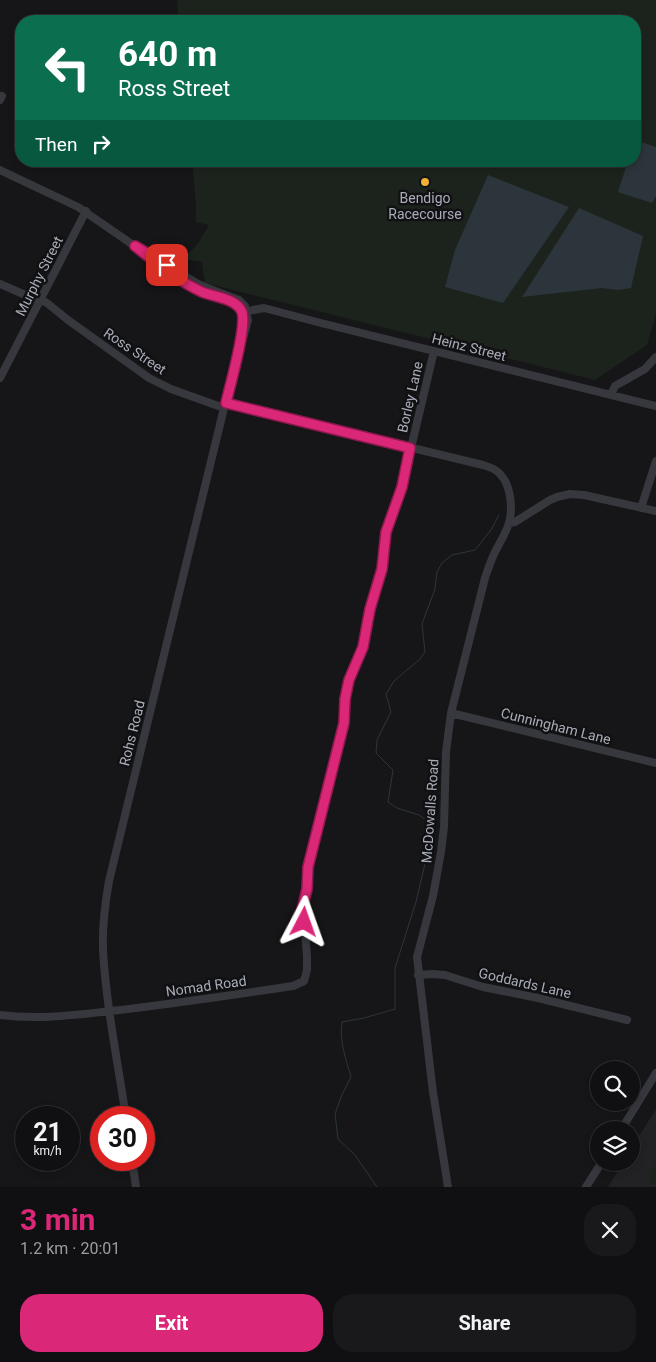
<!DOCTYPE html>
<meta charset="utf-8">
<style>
body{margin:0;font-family:Roboto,sans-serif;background:#19191b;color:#f1f3f6;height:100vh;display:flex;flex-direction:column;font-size:19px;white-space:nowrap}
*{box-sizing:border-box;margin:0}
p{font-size:16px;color:#9c9d9f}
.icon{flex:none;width:28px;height:28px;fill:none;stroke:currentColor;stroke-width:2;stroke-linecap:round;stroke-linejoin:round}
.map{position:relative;height:1187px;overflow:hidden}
.panel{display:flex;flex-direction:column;background:#101012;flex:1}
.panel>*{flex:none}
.hud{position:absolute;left:15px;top:15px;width:626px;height:152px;border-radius:20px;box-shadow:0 2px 8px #0003,0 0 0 1px #303032;background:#0b6e4f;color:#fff;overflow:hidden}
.buttons{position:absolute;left:590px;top:1061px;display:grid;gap:10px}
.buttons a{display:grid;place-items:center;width:50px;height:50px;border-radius:50%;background:#101012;box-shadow:0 2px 8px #0003,0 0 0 1px #303032;font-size:25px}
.speed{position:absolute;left:15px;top:1106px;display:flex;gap:10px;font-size:25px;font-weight:700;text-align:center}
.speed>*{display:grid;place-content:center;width:65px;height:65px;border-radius:50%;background:#101012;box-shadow:0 2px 8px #0003,0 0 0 1px #303032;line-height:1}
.speed small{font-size:12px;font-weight:400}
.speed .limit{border:8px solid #d22;background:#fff;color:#111}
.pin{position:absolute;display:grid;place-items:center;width:42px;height:42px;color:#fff;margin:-21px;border-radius:10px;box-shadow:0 2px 8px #0006}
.me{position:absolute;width:55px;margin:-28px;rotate:4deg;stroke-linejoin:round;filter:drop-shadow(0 0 4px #0008)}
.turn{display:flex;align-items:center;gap:18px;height:105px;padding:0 20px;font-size:22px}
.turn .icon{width:65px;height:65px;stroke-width:2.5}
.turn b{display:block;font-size:35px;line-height:42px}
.then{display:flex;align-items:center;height:48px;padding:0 20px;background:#0003;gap:10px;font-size:19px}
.round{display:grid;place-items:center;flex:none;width:52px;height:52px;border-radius:20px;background:#19191b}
.head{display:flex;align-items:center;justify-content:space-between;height:85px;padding:0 20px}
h1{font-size:30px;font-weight:700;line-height:38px;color:#db2777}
.action{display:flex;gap:10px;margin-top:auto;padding:10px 20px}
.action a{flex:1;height:58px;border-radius:20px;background:#db2777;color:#fff;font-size:20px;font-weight:700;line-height:58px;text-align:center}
.action a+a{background:#19191b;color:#f1f3f6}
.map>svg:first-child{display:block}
.built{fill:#222225}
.green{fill:#1c231d}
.water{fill:#2c353c}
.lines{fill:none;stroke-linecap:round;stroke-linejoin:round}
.stream{stroke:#2c353c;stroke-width:1}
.minor{stroke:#37383d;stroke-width:8}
.route-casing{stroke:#8e194d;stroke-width:12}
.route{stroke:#db2777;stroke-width:9}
.poi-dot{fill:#f2b134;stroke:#111113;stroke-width:2}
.labels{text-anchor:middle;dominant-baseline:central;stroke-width:5;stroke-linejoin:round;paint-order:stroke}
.poi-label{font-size:14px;fill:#a8adb8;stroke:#111113}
.street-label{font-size:14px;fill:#a8adb8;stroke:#111113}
</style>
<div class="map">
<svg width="656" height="1187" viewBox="0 0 656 1187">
<rect width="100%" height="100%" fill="#161618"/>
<!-- built -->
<path class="built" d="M656 1109V1187H608L623 1163 631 1162V1149Z"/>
<!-- green -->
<path class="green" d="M177 0H656V314L647 345 595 380 205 283 202 262 183 259 197 245 209 225 196 222V203L192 161H635V21H179Z
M656 1162V1185L651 1184 648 1175Z"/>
<!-- water -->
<path class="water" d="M635 140 656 147V196L652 203 618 192 628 161H635Z
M488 175 569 207 503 303 445 287 455 250Z
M579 208 643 236 631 288 618 290 602 288 522 297Z"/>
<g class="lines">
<!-- stream -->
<path class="stream" d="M377 1187 355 1155 338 1139 335 1114 341 1097 351 1077C346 1059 339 1041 342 1022L364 1018 395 1009V968L416 902 427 855 430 836V823L419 815 397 808 388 802 393 770 376 753 377 740 391 712 386 694 394 681 420 659 425 652 422 624 435 589 437 572 442 563 452 555 475 550 491 530 499 515"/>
<!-- minor -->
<path class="minor" d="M0 100 2 96
M0 170 78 207 139 249
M172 274 195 289 215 297
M0 284 39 301
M40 299 47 303 68 320 149 378 171 389 224 408
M243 313 253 310 264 308 321 323 656 406
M0 378 86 211
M611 395 615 386 645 369 656 357
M226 403 483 465C490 467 496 469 500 474 511 485 513 509 509 523 506 533 500 542 495 552 491 560 488 569 485 578L451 713 446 752 444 827 441 852 433 896 417 957 433 1092 448 1187
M411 448 434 351
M641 508 656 461
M509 523 515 522 550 500 557 497 570 494 584 495 656 511
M451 713 656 763
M418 975 433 974 445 975 483 987 538 998 627 1020
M0 1015C37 1020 74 1015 111 1011 172 1004 233 995 293 986L304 981 307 970V956L303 909 307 889V867L344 723 345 699 349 680 363 647 370 609 382 569 386 532 402 487 410 448
M126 1118C118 1063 106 1005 103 950 102 927 105 904 109 881L224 408 248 320 245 306 239 300 210 289 198 284 135 246
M621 1130 656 1073
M132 1160 136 1187
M586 1187 602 1162"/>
</g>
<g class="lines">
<defs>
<path id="route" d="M167 265 135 246C155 262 178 281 202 292 214 297 236 298 242 312 247 327 230 385 226 403L410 448 402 487 386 532 382 569 370 609 363 647 349 680 345 699 344 723 308 867 307 889 302 909 304 922"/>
</defs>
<!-- route casing -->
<use href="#route" class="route-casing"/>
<!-- route -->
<use href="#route" class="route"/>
</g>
<!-- markers -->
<circle class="poi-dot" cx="425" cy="182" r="5"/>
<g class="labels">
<!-- poi labels -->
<g class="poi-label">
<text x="425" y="198">Bendigo<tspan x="425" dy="16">Racecourse</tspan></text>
</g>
<!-- street labels -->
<g class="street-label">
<text transform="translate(39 276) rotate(-63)">Murphy Street</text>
<text transform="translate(469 347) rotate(14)">Heinz Street</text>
<text transform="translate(135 351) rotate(34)">Ross Street</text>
<text transform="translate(410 397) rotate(-77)">Borley Lane</text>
<text transform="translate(556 726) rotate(14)">Cunningham Lane</text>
<text transform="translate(132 733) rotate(-76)">Rohs Road</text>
<text transform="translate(430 811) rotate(-86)">McDowalls Road</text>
<text transform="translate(525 983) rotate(13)">Goddards Lane</text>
<text transform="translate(206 986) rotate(-8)">Nomad Road</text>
</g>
</g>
</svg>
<div class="buttons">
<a><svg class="icon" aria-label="search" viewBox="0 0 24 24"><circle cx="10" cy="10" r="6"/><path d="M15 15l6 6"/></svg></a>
<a><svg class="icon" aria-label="layers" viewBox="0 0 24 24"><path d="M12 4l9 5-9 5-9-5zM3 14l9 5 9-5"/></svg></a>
</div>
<div class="speed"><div>21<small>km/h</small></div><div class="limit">30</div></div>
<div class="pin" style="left:167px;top:265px;background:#d93025"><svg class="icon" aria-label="arrive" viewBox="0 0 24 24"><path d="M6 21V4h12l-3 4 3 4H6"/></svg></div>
<svg class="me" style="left:304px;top:922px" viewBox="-20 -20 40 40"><path d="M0-17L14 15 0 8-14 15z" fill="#db2777" stroke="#fff" stroke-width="4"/></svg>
<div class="hud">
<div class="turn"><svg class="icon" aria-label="left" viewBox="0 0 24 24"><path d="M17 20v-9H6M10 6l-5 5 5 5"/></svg><div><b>640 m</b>Ross Street</div></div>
<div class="then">Then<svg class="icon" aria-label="right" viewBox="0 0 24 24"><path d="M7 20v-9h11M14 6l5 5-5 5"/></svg></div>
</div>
</div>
<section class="panel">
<div class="head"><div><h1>3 min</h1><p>1.2 km · 20:01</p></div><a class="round"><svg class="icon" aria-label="close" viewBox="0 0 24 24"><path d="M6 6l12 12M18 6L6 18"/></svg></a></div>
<div class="action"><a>Exit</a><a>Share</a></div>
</section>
